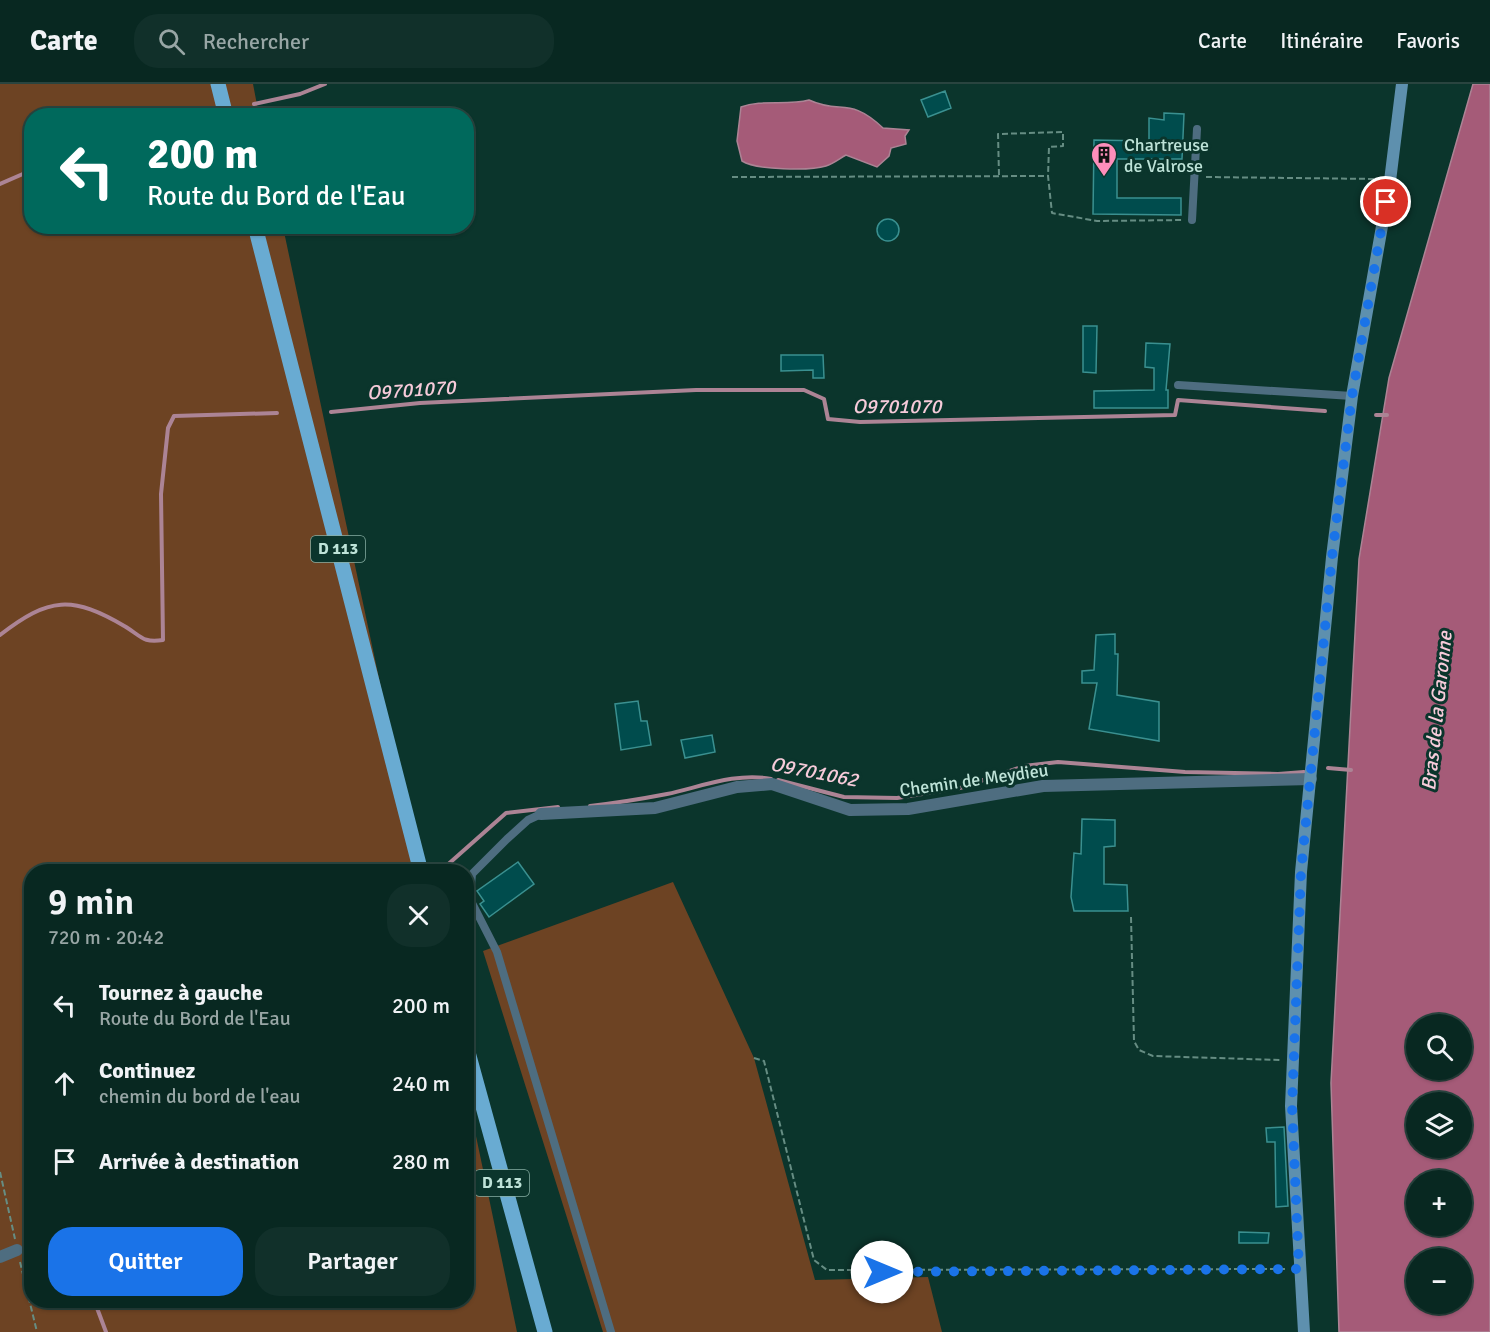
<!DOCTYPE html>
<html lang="fr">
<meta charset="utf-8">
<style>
body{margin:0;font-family:Signika,sans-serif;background:#11302a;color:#f1f3f6;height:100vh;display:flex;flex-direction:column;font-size:22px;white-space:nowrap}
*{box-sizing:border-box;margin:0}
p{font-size:20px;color:#98a6a5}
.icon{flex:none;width:33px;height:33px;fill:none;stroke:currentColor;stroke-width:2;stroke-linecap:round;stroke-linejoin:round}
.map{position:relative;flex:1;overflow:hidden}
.panel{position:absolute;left:24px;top:780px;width:450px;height:444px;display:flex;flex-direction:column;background:#082821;border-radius:24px;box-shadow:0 2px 4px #0004,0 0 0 2px #29443f}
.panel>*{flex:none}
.guide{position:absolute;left:24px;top:24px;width:450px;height:126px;border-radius:24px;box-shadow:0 2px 4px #0004,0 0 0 2px #29443f;background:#00695c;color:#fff;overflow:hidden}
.fabs{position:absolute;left:1406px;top:930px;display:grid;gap:12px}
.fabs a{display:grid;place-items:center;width:66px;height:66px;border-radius:50%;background:#082821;box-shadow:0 2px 4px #0004,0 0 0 2px #29443f;font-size:30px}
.pin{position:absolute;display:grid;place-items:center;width:51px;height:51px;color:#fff;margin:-26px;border:3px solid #fff;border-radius:50%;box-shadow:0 2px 6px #0007}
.me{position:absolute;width:66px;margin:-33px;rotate:90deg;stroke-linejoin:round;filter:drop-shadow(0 0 4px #0008)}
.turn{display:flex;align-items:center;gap:21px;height:126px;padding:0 24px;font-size:27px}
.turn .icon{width:78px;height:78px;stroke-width:2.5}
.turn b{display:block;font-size:42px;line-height:51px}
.round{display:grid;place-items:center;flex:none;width:63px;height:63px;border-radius:24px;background:#11302a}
.headline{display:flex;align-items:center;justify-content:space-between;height:102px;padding:0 24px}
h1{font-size:36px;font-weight:600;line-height:45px}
.cta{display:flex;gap:12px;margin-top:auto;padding:12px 24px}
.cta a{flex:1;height:69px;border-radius:24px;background:#1a73e8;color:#fff;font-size:24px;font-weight:600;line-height:69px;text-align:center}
.cta a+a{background:#11302a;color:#f1f3f6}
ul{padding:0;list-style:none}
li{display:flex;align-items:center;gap:18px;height:78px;padding:0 24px}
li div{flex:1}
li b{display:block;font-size:22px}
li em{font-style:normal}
header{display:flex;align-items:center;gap:36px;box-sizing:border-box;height:84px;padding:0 30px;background:#082821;border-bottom:2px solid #29443f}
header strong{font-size:28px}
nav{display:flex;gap:33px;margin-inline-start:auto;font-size:21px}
.search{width:420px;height:54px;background:#11302a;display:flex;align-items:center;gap:15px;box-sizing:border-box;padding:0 21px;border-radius:24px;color:#98a6a5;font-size:22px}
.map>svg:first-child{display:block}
.green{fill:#6d4323}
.water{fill:#a55b78;stroke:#ac8495;stroke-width:1.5;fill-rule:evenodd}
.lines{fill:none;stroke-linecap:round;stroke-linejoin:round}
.stream{stroke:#ac8495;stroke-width:4}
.building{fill:#004c4d;stroke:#3a9090;stroke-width:1.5}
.path{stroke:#668d83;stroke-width:2;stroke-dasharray:6 3;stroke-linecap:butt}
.lane{stroke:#4e6d80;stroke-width:8}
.street{stroke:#4e6d80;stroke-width:12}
.secondary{stroke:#5e90ae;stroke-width:12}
.primary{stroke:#69abd2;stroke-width:15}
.route{stroke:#1a73e8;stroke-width:10;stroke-dasharray:0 18}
.labels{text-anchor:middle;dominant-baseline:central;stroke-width:6;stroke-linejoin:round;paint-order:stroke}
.shield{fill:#0b352c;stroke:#88afa4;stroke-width:1.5}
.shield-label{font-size:16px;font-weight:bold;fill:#bee3d8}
.poi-label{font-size:18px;fill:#bee3d8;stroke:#0b352c;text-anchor:start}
.street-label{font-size:18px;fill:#bee3d8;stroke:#0b352c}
.water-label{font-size:20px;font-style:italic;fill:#f7cbda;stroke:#0b352c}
</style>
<header>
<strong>Carte</strong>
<div class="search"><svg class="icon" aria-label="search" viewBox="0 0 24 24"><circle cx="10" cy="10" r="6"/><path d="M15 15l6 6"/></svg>Rechercher</div>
<nav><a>Carte</a><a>Itinéraire</a><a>Favoris</a></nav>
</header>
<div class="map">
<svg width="1490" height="1248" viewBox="0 0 1490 1248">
<rect width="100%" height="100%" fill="#0b352c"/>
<!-- green -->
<path class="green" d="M0 0H253L259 31 32 32V142L283 143 420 787 32 788V1216H466L467 1009 517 1248H0Z
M673 798 754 974 815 1196 928 1193 942 1248H603L483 867Z"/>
<!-- water -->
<path class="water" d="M1473 0H1490V1248H1339L1331 999 1359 475 1389 294ZM1416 940H1461V986H1416ZM1416 1018H1461V1064H1416ZM1416 1096H1461V1142H1416ZM1416 1174H1461V1220H1416Z
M809 16C842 31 849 12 883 44L909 46 905 52 906 60 891 64 889 72 877 83 846 71C839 75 833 80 826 82 810 87 756 86 742 77L737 57 741 23C762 15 787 22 809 16Z"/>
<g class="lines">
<!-- stream -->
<path class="stream" d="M254 20 300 10 325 0
M0 100 32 86
M331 328 420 319 696 306H804L824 315 828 335 860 338 1175 331 1178 316 1325 327
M1376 331H1387
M0 551C49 513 72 511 126 543 142 553 143 559 163 556L161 410 168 344 174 332 277 329
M1328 684 1351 686
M778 696 844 713 897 714 960 704 1024 682 1058 678 1185 688 1278 690 1304 688
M590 722C616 719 641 715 667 710 700 703 737 688 771 695
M445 783 506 729 558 723
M94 1216 106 1248"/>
</g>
<!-- building -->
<path class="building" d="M945 7 951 24 928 33 921 16Z
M1164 29 1184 30 1182 75H1117V114H1181V131L1093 130 1094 56 1149 57V34L1164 36Z
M877 146a11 11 0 1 1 22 0a11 11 0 1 1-22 0Z
M1083 242H1097L1096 289 1083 288Z
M1146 259 1170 260 1166 306H1168V324H1094V307L1154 306V284L1145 283Z
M781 271H823L824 294H813V286L781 287Z
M1115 550V570H1118L1117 611 1159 618V657L1089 645 1097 599H1082V587L1094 586 1096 551Z
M638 617 641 637H647L651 661 621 666 615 620Z
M712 651 715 668 685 674 681 656Z
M1082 735 1115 736V762L1104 763V800L1127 801 1128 827H1074L1071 813 1074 769 1081 770Z
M518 778 534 800 489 833 480 820 484 817 477 807Z
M1284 1043 1288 1122 1276 1123 1275 1058H1267L1266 1044Z
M1239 1148 1269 1149 1268 1159H1239Z"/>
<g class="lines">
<!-- path -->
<path class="path" d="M999 91 998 50 1063 48V62L1049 63 1048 92
M732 93 1048 92 1052 129 1097 137 1183 136
M1206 93 1377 95
M1131 833 1134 957 1139 966 1153 972 1280 976
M754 974 764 977 814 1176 827 1186 1288 1185
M0 1088 15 1155
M20 1178 37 1248"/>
<!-- lane -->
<path class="lane" d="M1192 136 1197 45
M1178 301 1352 312
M541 730 528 736 507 755 472 790 470 815 497 868 611 1248"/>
<!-- street -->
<path class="street" d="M541 730 655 724 737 703 772 700 850 726 908 725 1043 702 1311 695
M0 1173 17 1166"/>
<!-- secondary -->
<path class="secondary" d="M1304 1248 1291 1022 1301 788 1332 473 1352 312 1390 97 1402 0"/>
<!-- primary -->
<path class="primary" d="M218 0 226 32
M255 142 421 788
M466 961 545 1248"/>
</g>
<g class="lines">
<!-- route -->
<path class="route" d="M882 1188 1299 1185 1292 1022 1301 788 1332 473 1352 312 1386 118"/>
</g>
<!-- icons -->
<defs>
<symbol id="building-pin" viewBox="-11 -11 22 30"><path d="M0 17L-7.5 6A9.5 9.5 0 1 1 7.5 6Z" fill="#fe8ebb" stroke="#0b352c"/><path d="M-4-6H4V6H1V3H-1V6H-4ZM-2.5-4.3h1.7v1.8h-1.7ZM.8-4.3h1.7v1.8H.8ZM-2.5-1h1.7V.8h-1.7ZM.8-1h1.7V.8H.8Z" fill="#111"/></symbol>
</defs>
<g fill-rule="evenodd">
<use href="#building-pin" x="1089" y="56" width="30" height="40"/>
</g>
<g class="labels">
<!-- shield labels -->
<g class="shield">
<rect x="311" y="452" width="54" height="26" rx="4.5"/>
<rect x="475" y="1086" width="54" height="26" rx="4.5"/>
</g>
<g class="shield-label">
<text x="338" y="465">D 113</text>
<text x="502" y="1099">D 113</text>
</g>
<!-- poi labels -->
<g class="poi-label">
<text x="1124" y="61">Chartreuse<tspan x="1124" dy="21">de Valrose</tspan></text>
</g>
<!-- street labels -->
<g class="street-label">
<text transform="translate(974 696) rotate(-8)">Chemin de Meydieu</text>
</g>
<!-- water labels -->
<g class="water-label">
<text transform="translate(411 306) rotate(-4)">O9701070</text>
<text x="897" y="322">O9701070</text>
<text transform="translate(1437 627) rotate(-84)">Bras de la Garonne</text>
<text transform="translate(814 688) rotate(11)">O9701062</text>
</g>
</g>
</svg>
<div class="fabs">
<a><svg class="icon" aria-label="search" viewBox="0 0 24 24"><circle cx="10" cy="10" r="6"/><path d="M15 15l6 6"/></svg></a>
<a><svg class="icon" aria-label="layers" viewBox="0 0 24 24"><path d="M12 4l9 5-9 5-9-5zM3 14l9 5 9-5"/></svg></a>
<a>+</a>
<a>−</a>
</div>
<div class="pin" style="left:1386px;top:118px;background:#d93025"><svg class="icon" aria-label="arrive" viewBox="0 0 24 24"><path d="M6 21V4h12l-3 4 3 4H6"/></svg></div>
<svg class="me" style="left:882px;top:1188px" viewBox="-20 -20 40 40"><circle r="19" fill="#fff"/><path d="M0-13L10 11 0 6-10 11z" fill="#1a73e8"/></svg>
<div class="guide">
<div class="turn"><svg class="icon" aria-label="left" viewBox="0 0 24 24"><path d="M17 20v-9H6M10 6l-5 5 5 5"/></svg><div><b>200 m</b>Route du Bord de l'Eau</div></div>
</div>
<section class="panel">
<div class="headline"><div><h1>9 min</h1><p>720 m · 20:42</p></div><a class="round"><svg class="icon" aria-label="close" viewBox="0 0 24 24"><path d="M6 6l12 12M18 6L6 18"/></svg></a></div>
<ul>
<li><svg class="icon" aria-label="left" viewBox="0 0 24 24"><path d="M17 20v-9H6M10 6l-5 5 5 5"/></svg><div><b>Tournez à gauche</b><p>Route du Bord de l'Eau</p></div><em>200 m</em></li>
<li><svg class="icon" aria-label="ahead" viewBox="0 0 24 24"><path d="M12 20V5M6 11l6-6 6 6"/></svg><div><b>Continuez</b><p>chemin du bord de l'eau</p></div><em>240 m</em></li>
<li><svg class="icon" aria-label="arrive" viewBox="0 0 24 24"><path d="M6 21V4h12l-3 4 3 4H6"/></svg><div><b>Arrivée à destination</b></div><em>280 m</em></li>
</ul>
<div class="cta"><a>Quitter</a><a>Partager</a></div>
</section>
</div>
